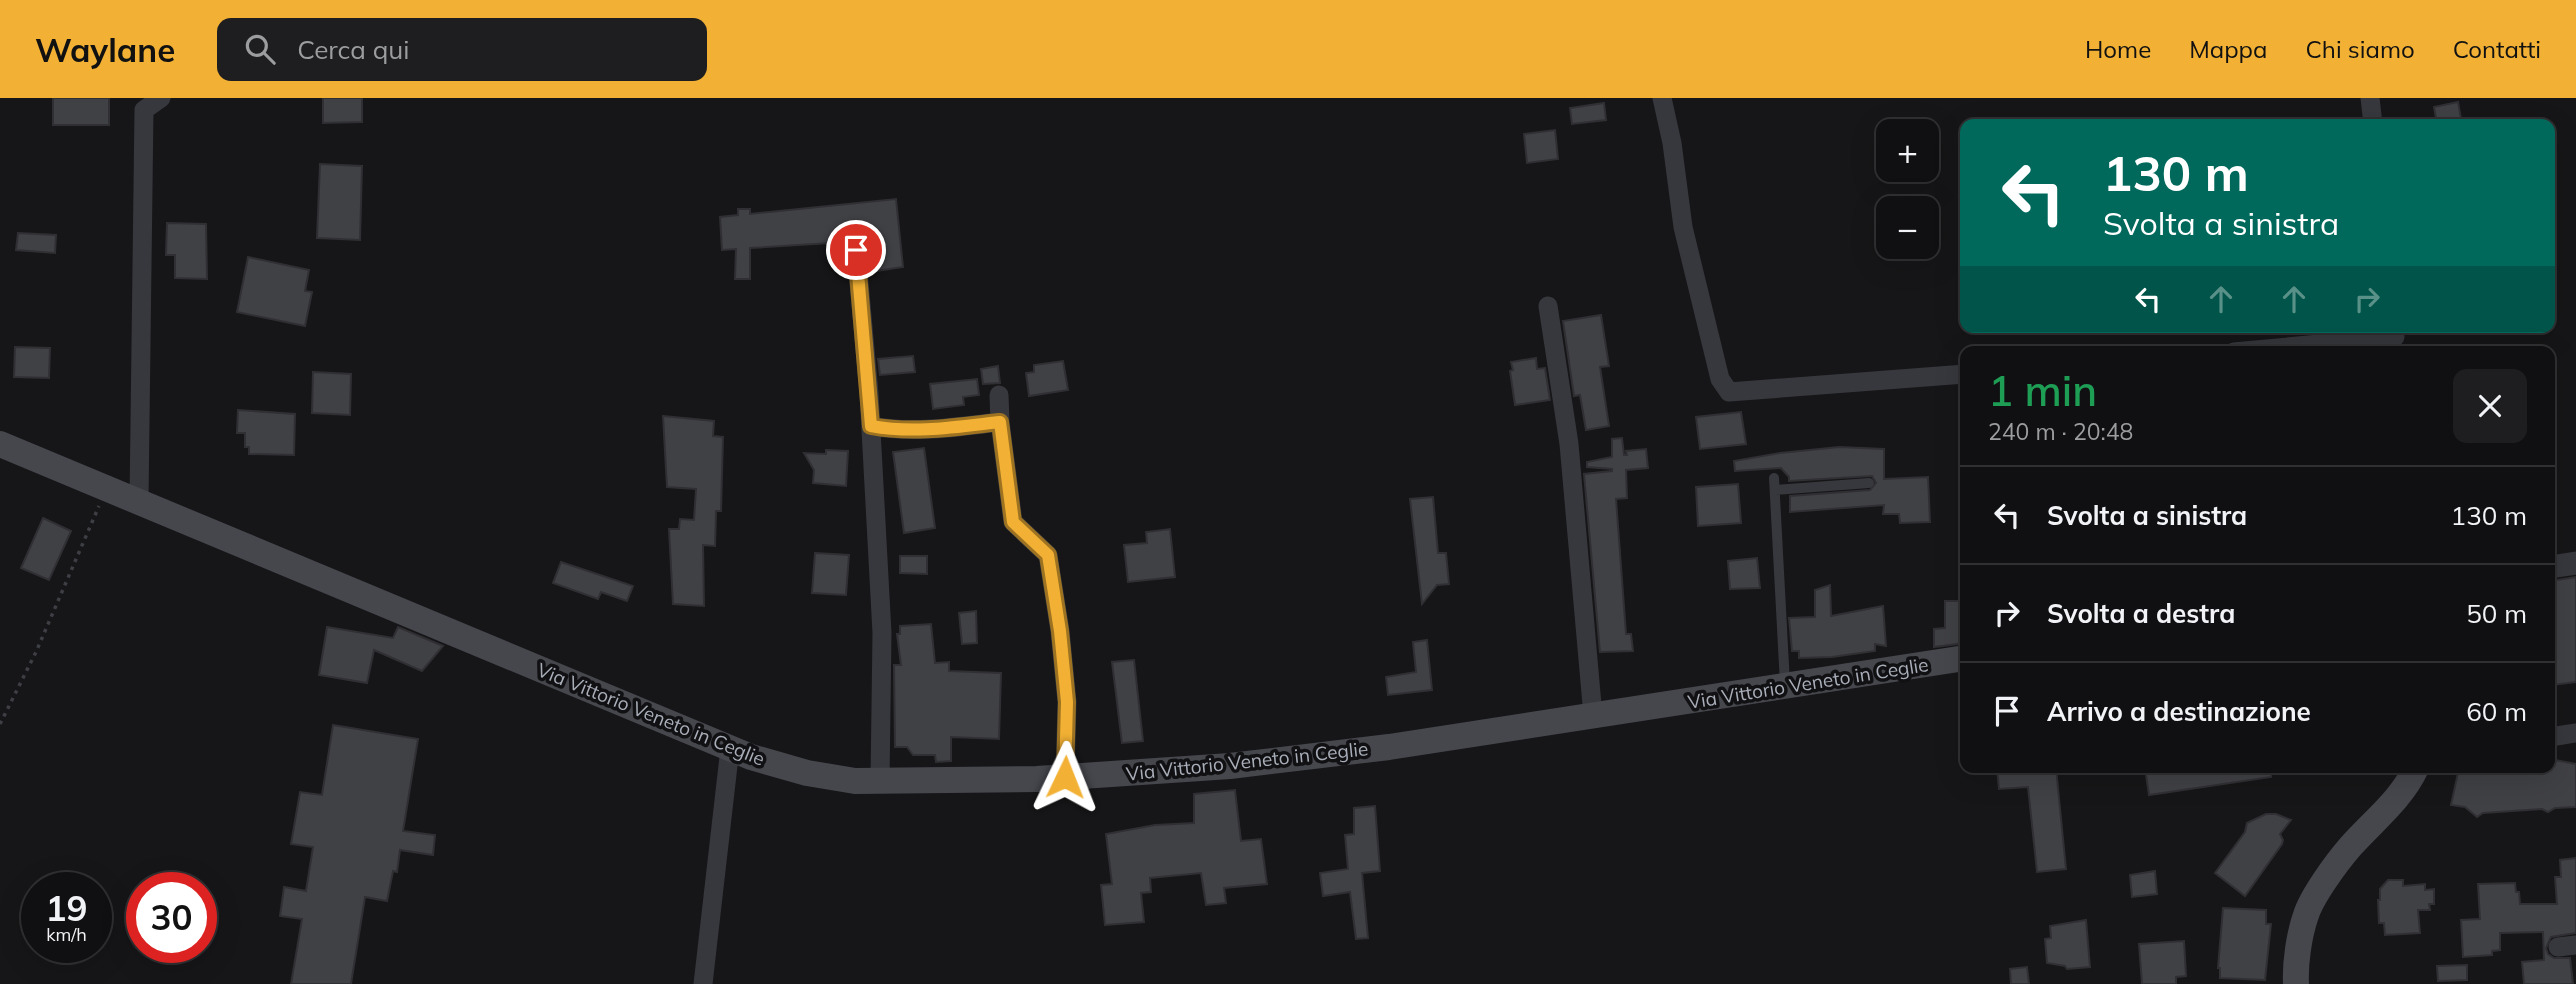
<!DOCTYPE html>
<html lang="it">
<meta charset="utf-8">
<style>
body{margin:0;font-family:Mulish,sans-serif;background:#1e1e20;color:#f1f3f6;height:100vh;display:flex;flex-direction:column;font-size:26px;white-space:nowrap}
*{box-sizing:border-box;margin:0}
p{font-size:23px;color:#9c9d9f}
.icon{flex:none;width:38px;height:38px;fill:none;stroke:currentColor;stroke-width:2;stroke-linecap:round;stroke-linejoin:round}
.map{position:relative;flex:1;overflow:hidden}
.details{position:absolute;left:1960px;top:248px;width:595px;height:427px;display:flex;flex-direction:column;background:#101012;border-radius:14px;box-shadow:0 7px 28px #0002,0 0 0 2px #303032}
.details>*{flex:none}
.banner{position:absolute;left:1960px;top:21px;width:595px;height:214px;border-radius:14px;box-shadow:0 7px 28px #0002,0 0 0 2px #303032;background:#00695c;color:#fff;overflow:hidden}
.tools{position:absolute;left:1876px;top:21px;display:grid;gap:14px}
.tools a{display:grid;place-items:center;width:63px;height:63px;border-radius:14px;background:#101012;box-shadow:0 7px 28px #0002,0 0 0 2px #303032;font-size:35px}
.speed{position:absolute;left:21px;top:774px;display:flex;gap:14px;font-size:35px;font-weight:700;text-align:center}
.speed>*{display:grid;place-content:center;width:91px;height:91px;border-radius:50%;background:#101012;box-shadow:0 7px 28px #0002,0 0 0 2px #303032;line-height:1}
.speed small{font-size:18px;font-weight:400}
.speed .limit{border:10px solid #d22;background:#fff;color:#111}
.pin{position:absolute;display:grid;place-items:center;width:60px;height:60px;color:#fff;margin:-30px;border:4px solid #fff;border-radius:50%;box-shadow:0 2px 7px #0007}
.me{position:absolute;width:77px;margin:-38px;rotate:2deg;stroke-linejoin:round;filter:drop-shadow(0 0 5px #0008)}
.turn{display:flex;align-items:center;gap:24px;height:147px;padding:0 28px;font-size:32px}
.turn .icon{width:91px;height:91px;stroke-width:2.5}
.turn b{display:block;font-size:49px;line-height:60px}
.lanes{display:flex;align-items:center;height:66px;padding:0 28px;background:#0003;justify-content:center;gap:35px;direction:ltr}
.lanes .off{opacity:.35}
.round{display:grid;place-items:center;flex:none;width:74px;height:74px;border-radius:14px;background:#1e1e20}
.overview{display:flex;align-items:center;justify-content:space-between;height:119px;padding:0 28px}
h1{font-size:42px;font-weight:600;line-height:52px;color:#1e9e55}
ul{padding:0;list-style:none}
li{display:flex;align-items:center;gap:21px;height:98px;padding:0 28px;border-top:2px solid #303032}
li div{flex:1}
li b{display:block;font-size:26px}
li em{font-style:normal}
header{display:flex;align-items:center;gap:42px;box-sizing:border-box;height:98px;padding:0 35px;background:#f2b134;color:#111}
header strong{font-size:33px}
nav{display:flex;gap:38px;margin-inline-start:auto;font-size:24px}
.search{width:490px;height:63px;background:#1e1e20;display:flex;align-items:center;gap:18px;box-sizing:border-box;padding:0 24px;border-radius:14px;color:#9c9d9f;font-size:26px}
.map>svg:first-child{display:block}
.building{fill:#404145;stroke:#303034;stroke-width:2}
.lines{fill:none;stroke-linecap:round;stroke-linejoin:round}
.path{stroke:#3d3f44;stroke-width:3.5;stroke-dasharray:3.5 5;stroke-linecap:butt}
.service{stroke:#37383d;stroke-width:10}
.minor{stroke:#37383d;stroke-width:19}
.tertiary{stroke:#37383d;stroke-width:23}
.secondary{stroke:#45474d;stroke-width:26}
.route-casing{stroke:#9d7322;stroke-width:18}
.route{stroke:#f2b134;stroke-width:12}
.labels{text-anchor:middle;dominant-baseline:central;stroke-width:7;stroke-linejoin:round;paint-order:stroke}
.street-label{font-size:19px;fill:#a8adb8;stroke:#111113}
</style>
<header>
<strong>Waylane</strong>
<div class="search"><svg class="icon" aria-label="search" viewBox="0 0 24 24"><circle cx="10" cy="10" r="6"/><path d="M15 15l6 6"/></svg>Cerca qui</div>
<nav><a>Home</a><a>Mappa</a><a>Chi siamo</a><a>Contatti</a></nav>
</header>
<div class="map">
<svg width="2576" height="886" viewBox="0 0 2576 886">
<rect width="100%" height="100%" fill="#161618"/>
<!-- building -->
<path class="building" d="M53 0H109V27H53Z
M323 0H362V24L323 25Z
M2458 4 2462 26H2437L2434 9Z
M1604 5 1606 22 1572 26 1570 10Z
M1555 32 1558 61 1527 65 1524 36Z
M320 66 362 68 360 142 317 140Z
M896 101 903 169 870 174 866 146 856 140 847 144 750 150V181H735L736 151 722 152 720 119 738 117V111H750V116Z
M167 125 206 126 207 181 175 180V157H166Z
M18 135 56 137 55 155 16 152Z
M248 159 309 172 305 193 312 194 305 228 237 214Z
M1601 217 1609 268 1600 269 1609 328 1586 332 1580 297 1574 298 1563 223Z
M15 249 50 250 49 280 14 279Z
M913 258 915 274 880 277 878 261Z
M1536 260 1537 271 1545 270 1550 302 1515 307 1510 273 1513 272 1511 264Z
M1063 263 1068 292 1029 298 1026 275 1034 274V267Z
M998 268 1000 285 983 286 981 271Z
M313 274 351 276 350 317 312 315Z
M977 281 979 297 963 299 964 307 933 311 930 286Z
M238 312 295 316 294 357 249 356V349H245V335H237Z
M1741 314 1746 346 1700 351 1696 319Z
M663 318 714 323 713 338 723 339 721 413H716L715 448 703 447 704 508 673 506 669 431H679L680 421 694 422 696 391 667 389Z
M1622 340 1624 357H1627L1626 353 1646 351 1648 370 1626 372 1627 400 1616 401 1626 536H1631L1633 553 1600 554 1584 376 1612 373V371L1587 369V364L1612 359V341Z
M1839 349 1884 351V381L1928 379 1930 424 1900 425 1899 416H1883L1884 407 1790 414V398L1870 392 1876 385 1872 378 1789 383V379L1781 370 1735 373 1734 363 1780 355Z
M924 350 935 430 904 435 893 354Z
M826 352 848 353 846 388 813 385 814 372 804 355 826 356Z
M1738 386 1741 425 1698 428 1696 389Z
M1433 399 1438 455H1446L1449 486 1437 487 1422 506 1410 401Z
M43 420 71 433 49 482 21 470Z
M1170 431 1175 479 1128 484 1124 447 1147 445 1146 434Z
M815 455 849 457 846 497 812 495Z
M900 458H927V476L900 475Z
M1757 460 1760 490 1730 491 1728 463Z
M561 464 633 488 627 503 601 494 598 501 553 485Z
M2576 479V584L2553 587 2550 561V483Z
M1830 487 1831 518 1883 508 1886 548 1875 546V553L1832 559 1799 560V553H1792L1789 520 1815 519V492Z
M1945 503H1965V545L1934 549V531L1945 530Z
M976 513 977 545 962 546 959 515Z
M931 526 935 565 949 564V573L1001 575 999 641 951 639V663L936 664 935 657H913L907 649H895L894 567H901L897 536H900V528Z
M327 529 393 540 398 529 443 548 422 573 374 552 367 585 319 577Z
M1427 542 1432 592 1388 597 1386 579 1416 574 1413 544Z
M1134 562 1143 643 1122 645 1112 564Z
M333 627 418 641 403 733 435 737 433 757 400 752 397 774 393 773 387 803 365 799 351 886H291L302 821 280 818 284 789 306 793 313 749 291 746 300 694 322 697Z
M2550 661 2576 666V709L2555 710 2548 714 2542 711 2483 715 2477 719 2465 709 2451 707 2459 670H2550Z
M1997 670H2056L2066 771 2037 774 2028 689 1999 691Z
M2145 670H2271V679L2149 697Z
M1235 692 1241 743 1261 741 1267 786 1224 790 1226 805 1206 807 1201 775 1150 780 1151 794 1141 795 1144 824 1105 827 1101 787 1112 786 1106 736 1155 727 1194 725V696Z
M1375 708 1380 773 1362 775 1368 840 1356 841 1350 794 1323 798 1320 775 1348 771 1345 737 1354 736V710Z
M2266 716H2276L2291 722 2280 736 2283 742 2282 746 2245 798 2215 775 2245 734 2247 725Z
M2576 760V835L2551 839 2546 850 2548 856 2554 860H2570L2573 886H2524L2522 864 2544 862 2543 834 2500 835V852L2492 853V857L2463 859 2461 822 2480 821 2478 786 2515 785 2516 794H2519L2520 806H2557L2555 779H2561L2560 762Z
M2155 773 2157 796 2132 799 2130 777Z
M2388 782H2403V788L2425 786V792L2434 791V806H2429L2430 812H2418L2420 835 2385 837 2384 825H2379L2378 802H2380V791Z
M2223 810 2266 812V826H2271L2265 882 2220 880V870H2218Z
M2086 822 2090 869 2067 871 2065 868 2047 865 2045 841 2051 840 2050 828Z
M2184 843 2186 878 2176 879V886H2142L2139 846Z
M2467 867V882L2438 883 2437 868Z
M2027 869 2029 886H2011L2010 871Z"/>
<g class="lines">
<!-- path -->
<path class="path" d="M0 626 36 554 99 408"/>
<!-- service -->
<path class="service" d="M1774 380 1785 586
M1775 392 1869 385"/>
<!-- minor -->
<path class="minor" d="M1662 0 1672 45 1683 129 1720 281 1729 294 1965 276
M2370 0 2373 26
M856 152 869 295 882 535 880 683
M1548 208 1569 346 1593 618
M2234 254 2395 239
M999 297 1000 324 1013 424 1048 457 1060 533 1067 604 1065 679
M871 328C914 336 956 329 1000 324
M139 402 144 12 161 0
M2550 639 2576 635
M2558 849 2576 847
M703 886 730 650"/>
<!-- tertiary -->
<path class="tertiary" d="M2550 469 2576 465"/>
<!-- secondary -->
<path class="secondary" d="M0 346 751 659 807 675 855 683 1037 681 1230 668 1389 649 1965 560
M2296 886C2295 865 2299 837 2306 817 2312 798 2337 764 2350 749 2373 723 2401 702 2416 670"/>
</g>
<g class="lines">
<defs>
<path id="route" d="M856 152 871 328C914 336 956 329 1000 324L1013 424 1048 457 1060 533 1067 604 1065 679"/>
</defs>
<!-- route casing -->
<use href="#route" class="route-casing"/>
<!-- route -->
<use href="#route" class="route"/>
</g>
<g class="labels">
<!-- street labels -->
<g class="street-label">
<text transform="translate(1808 585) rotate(-9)">Via Vittorio Veneto in Ceglie</text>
<text transform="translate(651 616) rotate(22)">Via Vittorio Veneto in Ceglie</text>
<text transform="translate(1247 663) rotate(-6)">Via Vittorio Veneto in Ceglie</text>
</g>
</g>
</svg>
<div class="tools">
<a>+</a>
<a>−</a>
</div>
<div class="speed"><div>19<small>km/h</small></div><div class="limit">30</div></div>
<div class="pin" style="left:856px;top:152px;background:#d93025"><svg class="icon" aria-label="arrive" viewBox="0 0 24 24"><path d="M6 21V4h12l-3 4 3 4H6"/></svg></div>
<svg class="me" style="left:1065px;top:679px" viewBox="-20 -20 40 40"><path d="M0-17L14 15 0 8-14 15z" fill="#f2b134" stroke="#fff" stroke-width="4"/></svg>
<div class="banner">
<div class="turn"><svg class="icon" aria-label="left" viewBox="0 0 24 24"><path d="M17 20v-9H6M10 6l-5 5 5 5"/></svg><div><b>130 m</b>Svolta a sinistra</div></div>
<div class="lanes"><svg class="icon" aria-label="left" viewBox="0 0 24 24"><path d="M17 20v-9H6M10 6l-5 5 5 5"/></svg><svg class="icon off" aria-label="ahead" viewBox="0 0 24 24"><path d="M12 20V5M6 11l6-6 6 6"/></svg><svg class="icon off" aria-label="ahead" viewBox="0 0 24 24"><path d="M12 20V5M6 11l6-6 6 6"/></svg><svg class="icon off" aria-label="right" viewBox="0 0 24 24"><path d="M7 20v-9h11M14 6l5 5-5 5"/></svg></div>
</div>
<section class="details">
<div class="overview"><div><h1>1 min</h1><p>240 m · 20:48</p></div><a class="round"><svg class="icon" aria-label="close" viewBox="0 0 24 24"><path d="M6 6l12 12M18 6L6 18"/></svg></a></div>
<ul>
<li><svg class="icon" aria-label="left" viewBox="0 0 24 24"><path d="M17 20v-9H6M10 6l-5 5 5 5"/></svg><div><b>Svolta a sinistra</b></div><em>130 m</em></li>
<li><svg class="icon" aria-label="right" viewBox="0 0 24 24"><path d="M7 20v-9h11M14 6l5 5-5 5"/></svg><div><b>Svolta a destra</b></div><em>50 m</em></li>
<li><svg class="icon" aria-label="arrive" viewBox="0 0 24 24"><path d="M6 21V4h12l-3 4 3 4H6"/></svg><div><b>Arrivo a destinazione</b></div><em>60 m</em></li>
</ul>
</section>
</div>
